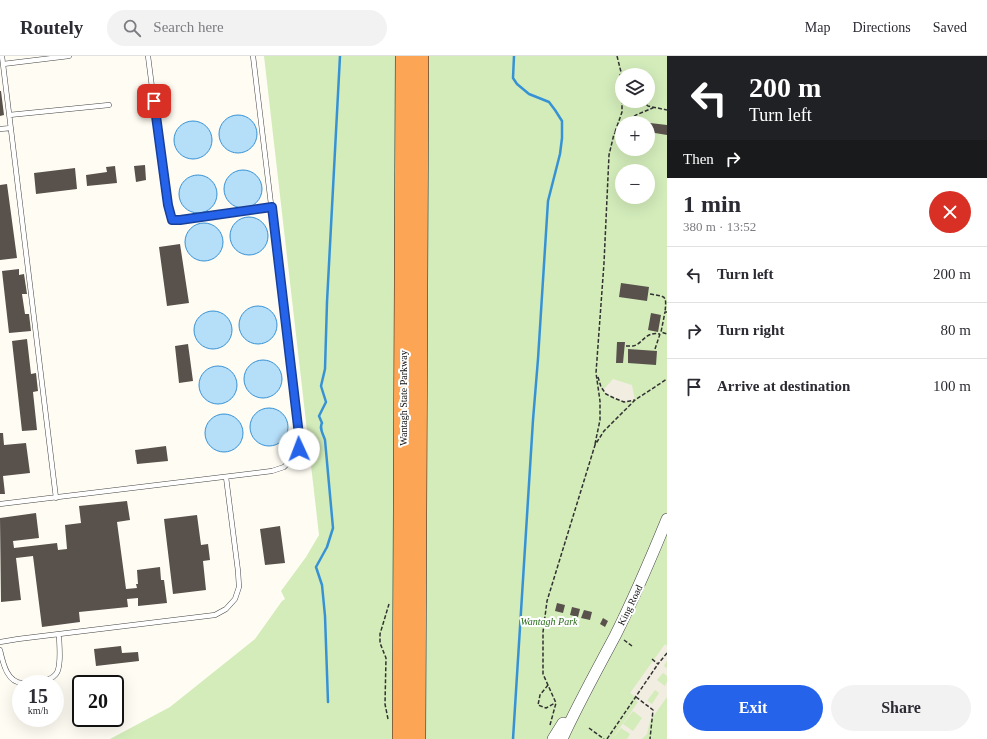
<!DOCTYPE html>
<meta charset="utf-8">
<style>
body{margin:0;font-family:"Times New Roman",serif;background:#f2f2f3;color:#2b2b33;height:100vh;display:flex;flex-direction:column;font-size:15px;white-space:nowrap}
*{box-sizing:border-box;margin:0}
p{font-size:13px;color:#7c7c81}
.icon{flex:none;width:22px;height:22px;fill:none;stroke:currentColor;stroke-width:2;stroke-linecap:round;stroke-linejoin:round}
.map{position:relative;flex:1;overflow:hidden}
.panel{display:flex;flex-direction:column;background:#fff;width:320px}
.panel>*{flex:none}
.guide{background:#202124;color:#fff;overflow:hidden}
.buttons{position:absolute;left:615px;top:12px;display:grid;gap:8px}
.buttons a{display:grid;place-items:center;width:40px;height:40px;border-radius:50%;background:#fff;box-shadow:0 4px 16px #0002;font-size:20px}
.speed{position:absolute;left:12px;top:619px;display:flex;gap:8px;font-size:20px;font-weight:700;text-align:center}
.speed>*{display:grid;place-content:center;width:52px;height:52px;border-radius:50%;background:#fff;box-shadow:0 4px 16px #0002;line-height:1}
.speed small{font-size:10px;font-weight:400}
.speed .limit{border:2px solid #111;border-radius:6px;background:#fff;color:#111}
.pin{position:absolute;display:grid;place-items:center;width:34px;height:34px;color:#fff;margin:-17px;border-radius:8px;box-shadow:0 2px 6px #0006}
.me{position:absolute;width:44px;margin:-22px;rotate:358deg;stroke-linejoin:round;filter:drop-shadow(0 0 3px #0008)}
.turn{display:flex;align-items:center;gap:14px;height:84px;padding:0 16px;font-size:18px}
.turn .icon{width:52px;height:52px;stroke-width:2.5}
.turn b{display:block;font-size:28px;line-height:34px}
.then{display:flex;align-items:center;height:38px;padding:0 16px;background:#0003;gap:8px;font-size:15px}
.round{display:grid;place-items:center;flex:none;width:42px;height:42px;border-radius:21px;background:#f2f2f3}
.overview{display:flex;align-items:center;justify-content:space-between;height:68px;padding:0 16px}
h1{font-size:24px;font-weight:600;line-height:30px}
.action{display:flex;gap:8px;margin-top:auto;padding:8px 16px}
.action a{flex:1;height:46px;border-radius:24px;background:#2563eb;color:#fff;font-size:16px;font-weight:600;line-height:46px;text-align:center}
.action a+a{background:#f2f2f3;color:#2b2b33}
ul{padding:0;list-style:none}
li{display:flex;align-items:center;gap:12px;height:56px;padding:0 16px;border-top:1px solid #e1e1e2}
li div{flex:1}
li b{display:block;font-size:15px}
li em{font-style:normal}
header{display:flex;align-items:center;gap:24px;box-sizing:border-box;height:56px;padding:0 20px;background:#fff;border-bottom:1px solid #e1e1e2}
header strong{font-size:19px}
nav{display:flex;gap:22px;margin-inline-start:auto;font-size:14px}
.search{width:280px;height:36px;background:#f2f2f3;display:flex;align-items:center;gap:10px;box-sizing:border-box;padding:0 14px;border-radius:22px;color:#7c7c81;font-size:15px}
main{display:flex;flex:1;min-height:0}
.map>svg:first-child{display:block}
.green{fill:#d3ecba;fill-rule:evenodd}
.plaza{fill:#f1ede0;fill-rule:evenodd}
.water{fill:#b5def9;stroke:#3792d5}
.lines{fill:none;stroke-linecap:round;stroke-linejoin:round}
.stream{stroke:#3792d5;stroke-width:2.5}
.building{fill:#59514c}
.service-casing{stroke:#434343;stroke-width:5.5}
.tertiary-casing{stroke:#434343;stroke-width:12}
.motorway-casing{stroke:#212121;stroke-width:18}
.path{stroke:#323232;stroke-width:1.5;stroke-dasharray:4 2;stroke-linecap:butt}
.service{stroke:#fff;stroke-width:4.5}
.tertiary{stroke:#fff;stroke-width:11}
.motorway{stroke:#fba555;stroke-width:17}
.route-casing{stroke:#184099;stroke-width:10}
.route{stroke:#2563eb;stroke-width:7}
.labels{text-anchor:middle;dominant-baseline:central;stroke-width:4;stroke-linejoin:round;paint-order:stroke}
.street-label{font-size:10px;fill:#101010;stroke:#fff}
.park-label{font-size:10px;font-style:italic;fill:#2a6d1b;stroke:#fff}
</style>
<header>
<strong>Routely</strong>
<div class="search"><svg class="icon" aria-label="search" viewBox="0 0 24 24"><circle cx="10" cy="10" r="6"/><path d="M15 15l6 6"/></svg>Search here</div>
<nav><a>Map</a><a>Directions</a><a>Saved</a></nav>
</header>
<main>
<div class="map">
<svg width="667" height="683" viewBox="0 0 667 683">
<rect width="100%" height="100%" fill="#fffdf3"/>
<!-- green -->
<path class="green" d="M264 0H398L395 683H110L170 651 255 583 282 545 285 543 281 535 306 501 319 479Z
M428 0H667V683H426ZM622 19H648V45H622ZM622 67H648V93H622ZM622 115H648V141H622Z"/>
<!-- plaza -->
<path class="plaza" d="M613 323 632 329 635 344 624 346 614 342 606 338 603 334Z
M665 588 667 590V605L664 610 667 612V620L663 617 657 624 665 630 667 626V641L650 665 647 678 642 683H627L630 678 621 672 612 683 638 646 636 645 637 642 630 637ZM655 634 659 637 652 648 647 645ZM633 655 642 662 633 675 623 668Z"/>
<!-- water -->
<path class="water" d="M219 78a19 19 0 1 1 38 0a19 19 0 1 1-38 0Z
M174 84a19 19 0 1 1 38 0a19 19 0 1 1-38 0Z
M224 133a19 19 0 1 1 38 0a19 19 0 1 1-38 0Z
M179 138a19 19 0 1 1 38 0a19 19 0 1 1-38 0Z
M230 180a19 19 0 1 1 38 0a19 19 0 1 1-38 0Z
M185 186a19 19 0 1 1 38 0a19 19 0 1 1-38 0Z
M239 269a19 19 0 1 1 38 0a19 19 0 1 1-38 0Z
M194 274a19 19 0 1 1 38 0a19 19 0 1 1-38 0Z
M244 323a19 19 0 1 1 38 0a19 19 0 1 1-38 0Z
M199 329a19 19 0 1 1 38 0a19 19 0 1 1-38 0Z
M250 371a19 19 0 1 1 38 0a19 19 0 1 1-38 0Z
M205 377a19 19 0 1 1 38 0a19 19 0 1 1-38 0Z"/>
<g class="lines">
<!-- stream -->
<path class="stream" d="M328 646 325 560 322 529 316 511 327 491 333 472 325 384C323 378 319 372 322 367L319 360 326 346 321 330 325 313 327 246 340 0
M513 683 533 364 538 303 548 145 560 98 562 82V65L555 54 549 46 529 38 517 28 513 22 514 0"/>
</g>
<!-- building -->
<path class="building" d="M0 35H1L4 59 0 60Z
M650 67 667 69V79L649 76Z
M145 109 146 124 136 126 134 110Z
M115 110 117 127 87 130 86 119 107 116 106 111Z
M75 112 77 133 36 138 34 117Z
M7 128 17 202 0 204V129Z
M180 188 189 247 167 250 159 191Z
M19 213V219L24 218 27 238H22L25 258H29L31 275 9 277 2 215Z
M621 227 649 231 647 245 619 241Z
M651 257 661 259 658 276 648 274Z
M27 283 31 318 36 317 38 335 33 336 37 374 22 375 12 285Z
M617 286H625L623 307H616Z
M188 288 193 325 179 327 175 290Z
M628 293 657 295 656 309 628 307Z
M0 377H3L4 389 26 387 30 417 3 420 5 438H0Z
M166 390 168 405 137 408 135 394Z
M127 445 130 464 117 466 126 533 137 532 136 528H138L137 514 160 511 161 524H164L167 547 138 550V542L127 543 128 551 79 556 80 566 42 571 33 500 16 502 21 544 1 546 0 462 36 457 39 482 13 485 14 492 57 487 58 494 67 493 65 469 81 467 79 450Z
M197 459 201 489 208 488 210 504 203 505 206 534 173 538 164 463Z
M280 470 285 507 265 509 260 473Z
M557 547 565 549 563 557 555 555Z
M572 551 580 553 578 561 570 559Z
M584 554 592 556 590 564 581 562Z
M603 562 608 565 605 571 600 568Z
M121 590 122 597 138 596 139 605 96 610 94 593Z"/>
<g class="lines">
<defs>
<path id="service" d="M2 0 56 442
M148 0 167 149 172 164H180L272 151
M3 8 69 0
M9 59 109 49
M0 73 11 72
M0 448 272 415 284 411 292 403 299 393V379L253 0
M0 586 18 583 215 559 226 553 235 543 239 531 238 515 226 421
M0 594C3 607 7 627 23 627 29 627 34 626 39 625 45 625 52 623 56 618 62 611 59 587 59 578"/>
<path id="tertiary" d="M553 683 563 667
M562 683C578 648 597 614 615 580 634 542 651 502 667 463"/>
<path id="motorway" d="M401 683 404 0
M417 683 420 0"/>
</defs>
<!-- service casing -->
<use href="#service" class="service-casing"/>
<!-- tertiary casing -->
<use href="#tertiary" class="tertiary-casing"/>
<!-- motorway casing -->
<use href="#motorway" class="motorway-casing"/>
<!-- path -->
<path class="path" d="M617 0 622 20
M620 18 622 32
M642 45 648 50 667 54
M624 67 636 59 655 51
M615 76 622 56V45
M650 238C665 241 667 238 665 256
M667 256H665L661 276 667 278
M626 290C627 290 632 290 633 290 643 288 645 275 660 278
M655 293 660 278
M598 321 601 331 606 338 614 342 624 346 635 344
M595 388 600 364V345L596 317 604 207 609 99 614 78 622 70
M624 584 632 590
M652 603 658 608 667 597
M548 629 540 639 538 649 546 652 555 647
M636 641 653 654 650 683
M388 663 385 648 386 602 380 587V578L389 548
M550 669 556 647 543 618V576L547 545 595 389 604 375 635 344 667 323
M589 672 604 683
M607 683 658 608"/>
<!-- service -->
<use href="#service" class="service"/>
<!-- tertiary -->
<use href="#tertiary" class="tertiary"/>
<!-- motorway -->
<use href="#motorway" class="motorway"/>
</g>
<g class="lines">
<defs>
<path id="route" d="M154 45 168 149 172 164H180L272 151 299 379V393"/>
</defs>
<!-- route casing -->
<use href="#route" class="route-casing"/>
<!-- route -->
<use href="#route" class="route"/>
</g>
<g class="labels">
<!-- street labels -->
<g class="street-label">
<text transform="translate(403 342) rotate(-90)">Wantagh State Parkway</text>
<text transform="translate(630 549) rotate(-64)">King Road</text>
</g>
<!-- park labels -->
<g class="park-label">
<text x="549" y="565">Wantagh Park</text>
</g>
</g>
</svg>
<div class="buttons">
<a><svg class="icon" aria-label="layers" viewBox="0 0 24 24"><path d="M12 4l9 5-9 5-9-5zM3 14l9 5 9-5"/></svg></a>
<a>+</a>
<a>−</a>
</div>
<div class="speed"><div>15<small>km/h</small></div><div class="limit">20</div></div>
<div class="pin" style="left:154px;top:45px;background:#d93025"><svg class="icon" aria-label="arrive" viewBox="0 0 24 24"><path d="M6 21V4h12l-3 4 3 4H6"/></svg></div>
<svg class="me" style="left:299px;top:393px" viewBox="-20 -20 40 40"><circle r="19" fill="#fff"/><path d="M0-13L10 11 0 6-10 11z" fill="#2563eb"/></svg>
</div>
<section class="panel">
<div class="guide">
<div class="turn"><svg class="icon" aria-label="left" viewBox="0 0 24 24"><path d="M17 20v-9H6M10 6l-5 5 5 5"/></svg><div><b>200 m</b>Turn left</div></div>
<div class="then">Then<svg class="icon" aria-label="right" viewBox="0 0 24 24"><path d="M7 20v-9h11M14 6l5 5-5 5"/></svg></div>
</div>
<div class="overview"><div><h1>1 min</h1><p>380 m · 13:52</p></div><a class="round" style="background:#d93025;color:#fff"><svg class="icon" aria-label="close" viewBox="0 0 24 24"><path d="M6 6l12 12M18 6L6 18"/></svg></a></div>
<ul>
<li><svg class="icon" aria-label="left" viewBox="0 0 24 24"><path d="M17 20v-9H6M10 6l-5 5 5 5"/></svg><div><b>Turn left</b></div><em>200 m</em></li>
<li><svg class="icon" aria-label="right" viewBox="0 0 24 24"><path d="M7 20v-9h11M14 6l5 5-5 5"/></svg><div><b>Turn right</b></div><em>80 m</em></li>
<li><svg class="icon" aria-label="arrive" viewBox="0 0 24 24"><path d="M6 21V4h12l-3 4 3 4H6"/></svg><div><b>Arrive at destination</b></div><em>100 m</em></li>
</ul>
<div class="action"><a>Exit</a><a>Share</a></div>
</section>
</main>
